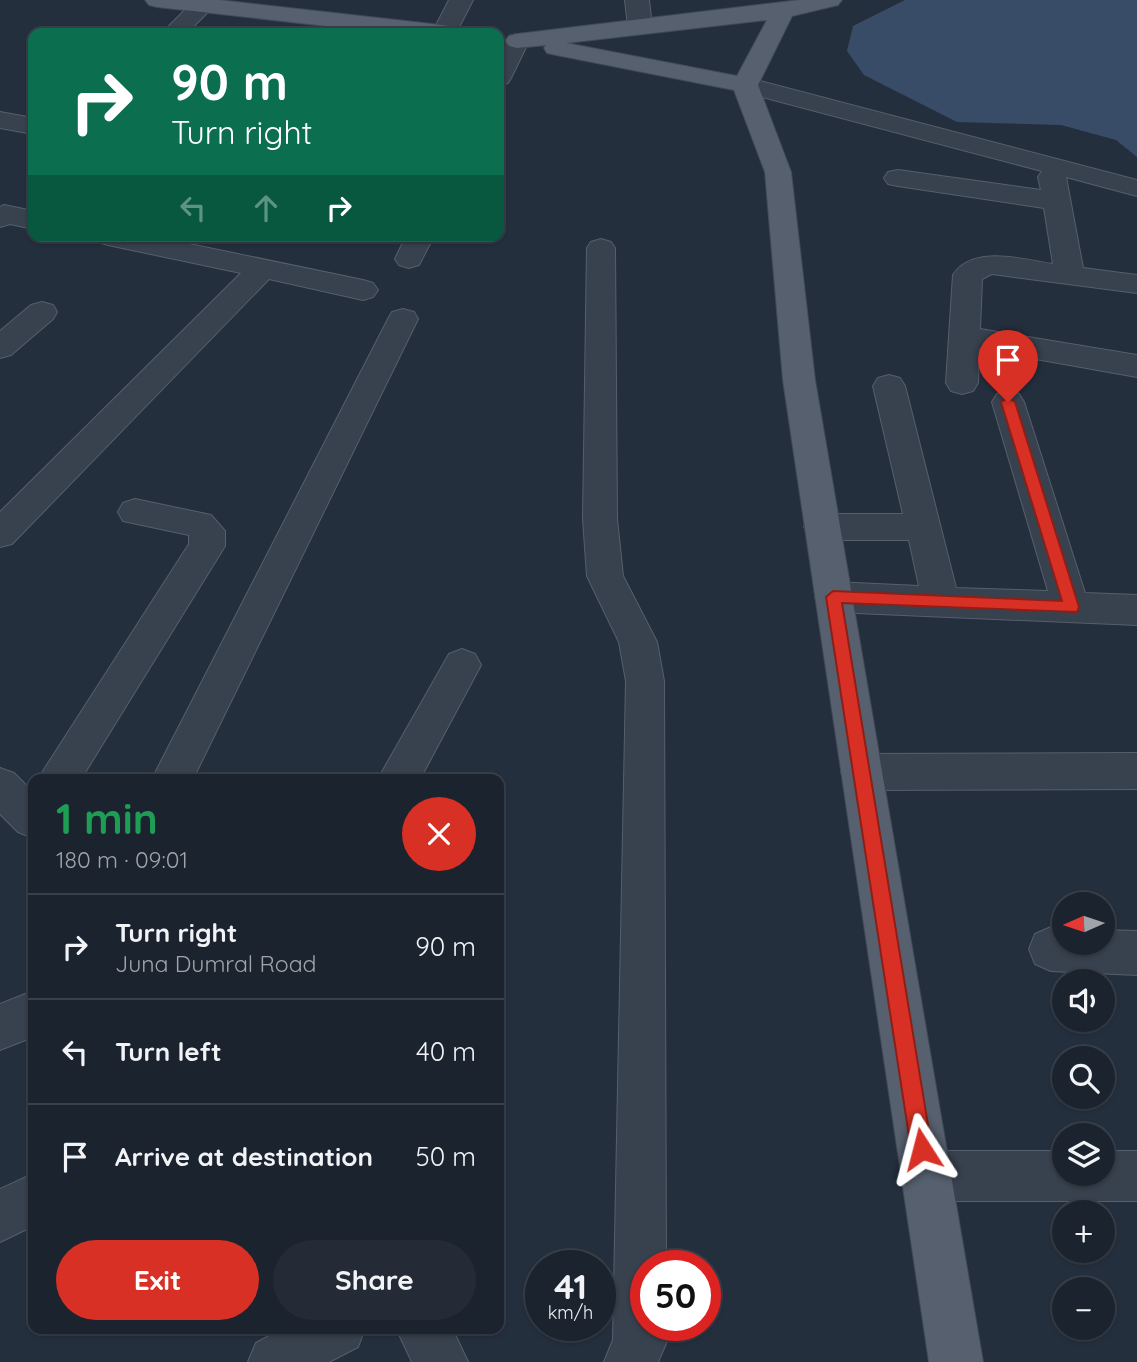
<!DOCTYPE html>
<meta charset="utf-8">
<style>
body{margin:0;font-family:Quicksand,sans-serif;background:#242b36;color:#f1f3f6;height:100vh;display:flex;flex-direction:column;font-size:26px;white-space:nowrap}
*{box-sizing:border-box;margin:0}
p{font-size:23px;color:#a0a4aa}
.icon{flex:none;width:38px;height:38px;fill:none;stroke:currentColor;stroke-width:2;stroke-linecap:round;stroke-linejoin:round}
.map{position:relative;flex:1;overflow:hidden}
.sheet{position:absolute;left:28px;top:774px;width:476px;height:560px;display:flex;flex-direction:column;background:#1b232e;border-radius:14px;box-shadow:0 2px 5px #0004,0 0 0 2px #39404a}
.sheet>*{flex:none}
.guide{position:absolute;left:28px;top:28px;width:476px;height:214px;border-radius:14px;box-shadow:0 2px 5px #0004,0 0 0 2px #39404a;background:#0b6e4f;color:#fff;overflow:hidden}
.needle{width:46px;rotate:267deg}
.fabs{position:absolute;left:1052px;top:892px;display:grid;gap:14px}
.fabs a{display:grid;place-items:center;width:63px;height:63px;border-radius:50%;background:#1b232e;box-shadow:0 2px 5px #0004,0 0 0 2px #39404a;font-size:35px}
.speed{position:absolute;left:525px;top:1250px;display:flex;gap:14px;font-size:35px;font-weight:700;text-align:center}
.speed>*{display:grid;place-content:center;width:91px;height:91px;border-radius:50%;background:#1b232e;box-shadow:0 2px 5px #0004,0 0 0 2px #39404a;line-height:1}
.speed small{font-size:18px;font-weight:400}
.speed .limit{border:10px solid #d22;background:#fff;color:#111}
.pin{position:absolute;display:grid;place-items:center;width:60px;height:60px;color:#fff;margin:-72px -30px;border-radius:50% 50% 50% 0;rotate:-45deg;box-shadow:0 0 7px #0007}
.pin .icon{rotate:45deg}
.me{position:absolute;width:77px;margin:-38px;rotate:351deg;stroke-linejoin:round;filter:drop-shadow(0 0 5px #0008)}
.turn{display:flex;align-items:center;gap:24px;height:147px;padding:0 28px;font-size:32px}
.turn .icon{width:91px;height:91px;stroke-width:2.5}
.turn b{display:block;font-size:49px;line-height:60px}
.lanes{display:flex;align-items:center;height:66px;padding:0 28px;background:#0003;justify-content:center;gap:35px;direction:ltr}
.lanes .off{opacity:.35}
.round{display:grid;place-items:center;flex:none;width:74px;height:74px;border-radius:37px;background:#242b36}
.summary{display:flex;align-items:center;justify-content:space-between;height:119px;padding:0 28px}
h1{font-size:42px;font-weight:700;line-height:52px;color:#1e9e55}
.action{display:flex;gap:14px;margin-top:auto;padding:14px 28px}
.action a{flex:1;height:80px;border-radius:42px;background:#d93025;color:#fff;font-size:28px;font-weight:700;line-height:80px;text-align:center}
.action a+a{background:#242b36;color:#f1f3f6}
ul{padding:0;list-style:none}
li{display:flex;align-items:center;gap:21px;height:105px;padding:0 28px;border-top:2px solid #39404a}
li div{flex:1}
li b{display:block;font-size:26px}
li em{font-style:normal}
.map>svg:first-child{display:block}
.water{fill:#394c67}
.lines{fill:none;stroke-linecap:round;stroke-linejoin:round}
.minor-casing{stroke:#565f6c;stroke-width:2}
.major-casing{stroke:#414a57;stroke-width:2}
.minor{fill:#38414e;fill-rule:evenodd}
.major{fill:#56606e;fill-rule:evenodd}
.route{fill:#d93025;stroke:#8d1f18;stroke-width:2}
</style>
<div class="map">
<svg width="1137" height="1362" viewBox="0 0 1137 1362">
<rect width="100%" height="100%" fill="#242f3e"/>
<!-- water -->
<path class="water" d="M905 0H1137V157L1116 140 1061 125 957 122 864 75 847 51 853 26Z"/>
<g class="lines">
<defs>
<path id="minor" d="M195 0H211L215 5 187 33H162Z
M449 0H473L456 33H432Z
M625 0H649L652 27 648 32H632L628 27Z
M517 34 525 36 529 41 511 78 508 83 499 85V54L509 36Z
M745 77 1137 180V196L1066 177 1083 268 1137 275V293L992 274 982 279 980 329 1137 355V377L979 349 978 383 973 391 962 394 951 391 946 383 953 275C973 244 1024 260 1053 264L1044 208 898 186 888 184 884 178 888 172 898 170 1041 190 1038 177 1042 171 736 90 732 85 736 80Z
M0 112 33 118V134L0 128Z
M4 205 33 211V229L10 224 0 227V207Z
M94 236H151L363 280 373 283 378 290 373 297 363 300 269 279 12 544 0 547V512L241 273 108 245 98 242Z
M406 236H434L419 265 409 268 399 265 395 259Z
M601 239 611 242 615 248 617 519 623 576 657 642 664 681 666 1265H646V1325H667V1341L658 1362H604L613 1340 626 681 619 642 587 576 583 519 587 248 591 242Z
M42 302 53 305 57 312 53 319 11 355 0 358V331L31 305Z
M403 309 414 312 418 319 193 779H152L388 319 392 312Z
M889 375 900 378 905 386 956 588 1048 591 992 402 997 394 1008 391 1019 394 1024 402 1085 593 1137 595V625L833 612 820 607 815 597 820 587 833 582 919 586 909 540H822L810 536 804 527 810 518 822 514H903L873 386 878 378Z
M135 499 211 515 225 531V546L81 779H38L189 544V535L123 521 118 512 123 503Z
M462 649 475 654 481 665 420 779H378L449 654Z
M1137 753V789L861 790 847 785 841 772 847 759 861 754Z
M0 768 14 773 33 792V838L18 832 0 814Z
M1051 927 1064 928V943H1102V930L1137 931V975L1051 971 1035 964 1029 949 1035 934Z
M33 991V1037L0 1050V1004Z
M926 1151H1064V1174H1102V1151H1137V1201H926L908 1194 901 1176 908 1158Z
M33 1174V1226L0 1242V1189Z
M284 1328H365L358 1347 329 1362H248L256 1343Z
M396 1328H452L468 1362H412Z"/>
<path id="major" d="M145 0H219L450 26 458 28 462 33H389L157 7 149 5Z
M800 0H842L838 5 792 16 758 85 791 172 815 380 983 1362H929L783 380 765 172 734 90 556 55 547 53 544 48 546 45 517 48 509 46 505 41 509 36 517 34ZM767 20 737 76 566 43Z"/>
</defs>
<!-- minor casing -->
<use href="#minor" class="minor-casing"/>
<!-- major casing -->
<use href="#major" class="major-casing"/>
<!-- minor -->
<use href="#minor" class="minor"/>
<!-- major -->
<use href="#major" class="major"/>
</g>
<!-- route -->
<path class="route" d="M1008 398 1015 402 1079 607 1077 612 842 603 932 1149 929 1156 922 1159 914 1156 911 1149 826 597 833 591 1062 601 1001 402Z"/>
</svg>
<div class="fabs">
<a><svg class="needle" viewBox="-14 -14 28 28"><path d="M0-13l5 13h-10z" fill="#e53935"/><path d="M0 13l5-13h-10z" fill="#a0a4aa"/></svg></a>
<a><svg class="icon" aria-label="sound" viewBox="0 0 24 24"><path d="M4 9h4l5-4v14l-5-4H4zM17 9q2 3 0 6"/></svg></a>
<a><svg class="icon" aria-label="search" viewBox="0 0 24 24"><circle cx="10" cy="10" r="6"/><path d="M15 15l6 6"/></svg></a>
<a><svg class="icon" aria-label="layers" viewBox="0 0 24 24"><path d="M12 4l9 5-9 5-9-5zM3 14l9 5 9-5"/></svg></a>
<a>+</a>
<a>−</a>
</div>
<div class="speed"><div>41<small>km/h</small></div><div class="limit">50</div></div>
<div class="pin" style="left:1008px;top:402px;background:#d93025"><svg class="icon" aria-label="arrive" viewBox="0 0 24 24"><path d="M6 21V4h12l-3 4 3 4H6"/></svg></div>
<svg class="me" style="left:922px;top:1149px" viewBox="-20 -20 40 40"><path d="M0-17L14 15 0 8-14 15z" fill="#d93025" stroke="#fff" stroke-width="4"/></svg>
<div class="guide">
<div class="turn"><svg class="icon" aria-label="right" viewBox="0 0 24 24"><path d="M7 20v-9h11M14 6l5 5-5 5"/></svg><div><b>90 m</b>Turn right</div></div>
<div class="lanes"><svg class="icon off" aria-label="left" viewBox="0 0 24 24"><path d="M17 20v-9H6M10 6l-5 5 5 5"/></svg><svg class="icon off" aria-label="ahead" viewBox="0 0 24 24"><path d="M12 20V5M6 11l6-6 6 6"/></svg><svg class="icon" aria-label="right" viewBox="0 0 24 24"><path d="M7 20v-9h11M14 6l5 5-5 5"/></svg></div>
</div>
<section class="sheet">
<div class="summary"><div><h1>1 min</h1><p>180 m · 09:01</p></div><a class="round" style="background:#d93025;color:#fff"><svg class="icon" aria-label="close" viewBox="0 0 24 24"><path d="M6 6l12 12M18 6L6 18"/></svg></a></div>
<ul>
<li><svg class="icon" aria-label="right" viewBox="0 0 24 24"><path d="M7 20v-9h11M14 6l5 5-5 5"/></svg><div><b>Turn right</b><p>Juna Dumral Road</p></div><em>90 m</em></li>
<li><svg class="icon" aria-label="left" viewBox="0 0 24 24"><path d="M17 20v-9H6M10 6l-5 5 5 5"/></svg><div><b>Turn left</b></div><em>40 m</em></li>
<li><svg class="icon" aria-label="arrive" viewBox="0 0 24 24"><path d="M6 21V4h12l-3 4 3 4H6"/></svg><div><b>Arrive at destination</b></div><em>50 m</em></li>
</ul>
<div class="action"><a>Exit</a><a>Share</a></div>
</section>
</div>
